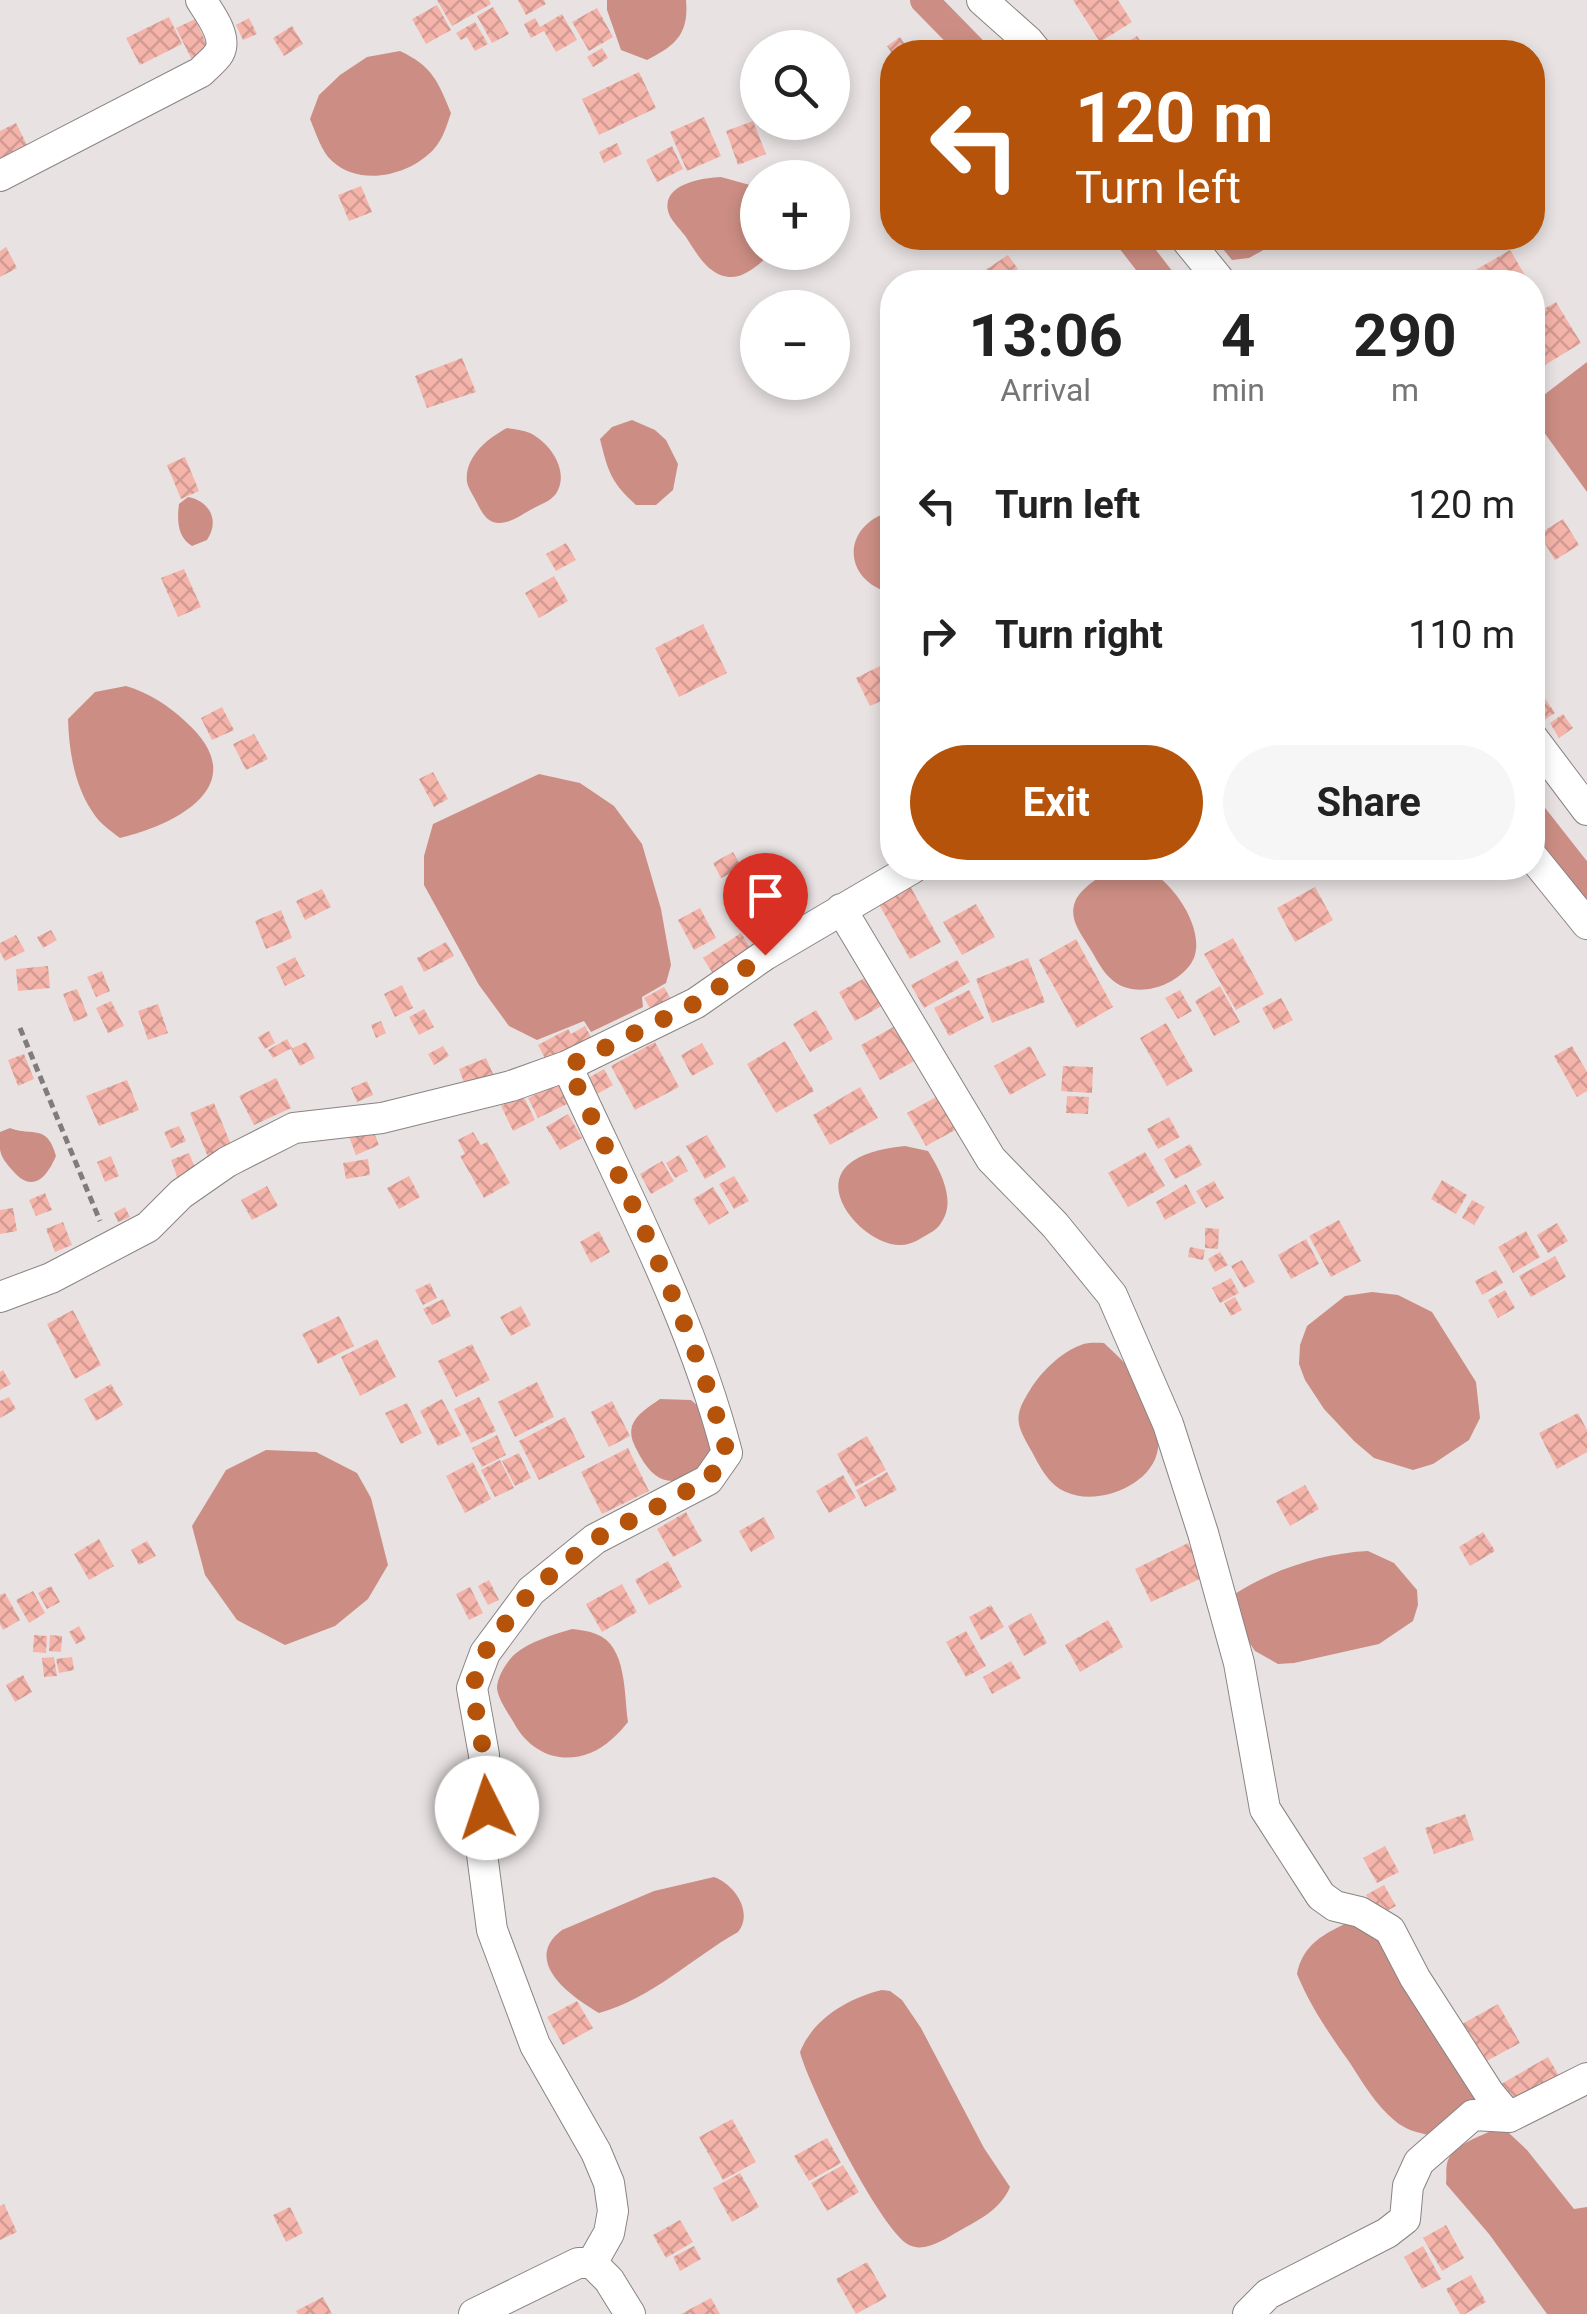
<!DOCTYPE html>
<meta charset="utf-8">
<style>
body{margin:0;font-family:Roboto,sans-serif;background:#f6f6f6;color:#222;height:100vh;display:flex;flex-direction:column;font-size:38px;white-space:nowrap}
*{box-sizing:border-box;margin:0}
p{font-size:32px;color:#767676}
.icon{flex:none;width:55px;height:55px;fill:none;stroke:currentColor;stroke-width:2;stroke-linecap:round;stroke-linejoin:round}
.map{position:relative;flex:1;overflow:hidden}
.panel{position:absolute;left:880px;top:270px;width:665px;height:610px;display:flex;flex-direction:column;background:#fff;border-radius:40px;box-shadow:0 5px 15px #0003}
.panel>*{flex:none}
.banner{position:absolute;left:880px;top:40px;width:665px;height:210px;border-radius:40px;box-shadow:0 5px 15px #0003;background:#b45309;color:#fff;overflow:hidden}
.buttons{position:absolute;left:740px;top:30px;display:grid;gap:20px}
.buttons a{display:grid;place-items:center;width:110px;height:110px;border-radius:50%;background:#fff;box-shadow:0 5px 15px #0003;font-size:50px}
.pin{position:absolute;display:grid;place-items:center;width:85px;height:85px;color:#fff;margin:-102px -42px;border-radius:50% 50% 50% 0;rotate:-45deg;box-shadow:0 0 10px #0007}
.pin .icon{rotate:45deg}
.me{position:absolute;width:110px;margin:-55px;rotate:356deg;stroke-linejoin:round;filter:drop-shadow(0 0 8px #0008)}
.turn{display:flex;align-items:center;gap:35px;height:210px;padding:0 30px;font-size:45px}
.turn .icon{width:130px;height:130px;stroke-width:2.5}
.turn b{display:block;font-size:70px;line-height:85px}
.eta{display:flex;justify-content:space-evenly;align-items:center;height:170px;text-align:center}
.eta b{font-size:60px;font-weight:700;line-height:70px}
.cta{display:flex;gap:20px;margin-top:auto;padding:20px 30px}
.cta a{flex:1;height:115px;border-radius:60px;background:#b45309;color:#fff;font-size:40px;font-weight:700;line-height:115px;text-align:center}
.cta a+a{background:#f6f6f6;color:#222}
ul{padding:0;list-style:none}
li{display:flex;align-items:center;gap:30px;height:130px;padding:0 30px}
li div{flex:1}
li b{display:block;font-size:38px}
li em{font-style:normal}
.map>svg:first-child{display:block}
.water{fill:#cc8e84}
.lines{fill:none;stroke-linecap:round;stroke-linejoin:round}
.canal{stroke:#cc8e84;stroke-width:28}
.building{fill:url(#building-cross-hatch)}
.minor-casing{stroke:#898483;stroke-width:32}
.path{stroke:#7f7c7b;stroke-width:5;stroke-dasharray:8 5;stroke-linecap:butt}
.minor{stroke:#fff;stroke-width:30}
.route{stroke:#b45309;stroke-width:18;stroke-dasharray:0 32.4}
</style>
<div class="map">
<svg width="1587" height="2314" viewBox="0 0 1587 2314">
<defs>
<pattern id="building-cross-hatch" width="8" height="8" patternUnits="userSpaceOnUse" patternTransform="scale(2.5)"><rect width="8" height="8" fill="#f5b4aa"/><path d="M0 0l8 8M0 8l8-8" fill="none" stroke="#d29a92"/></pattern>
</defs>
<rect width="100%" height="100%" fill="#e8e3e2"/>
<!-- water -->
<path class="water" d="M607 0H686C689 34 676 45 647 60L621 50 607 10Z
M400 51C432 66 438 81 451 113 447 125 443 139 434 149 409 176 360 187 332 161 321 151 316 133 310 119L319 95 340 75 367 57Z
M721 177 757 187 758 252 771 253C760 263 748 276 732 277 709 277 697 254 686 237 681 230 670 220 668 211 662 183 704 178 721 177Z
M1214 238H1285L1249 258 1232 260Z
M1587 362V492L1533 417 1532 404Z
M632 420 655 430 666 440 678 464 673 490 656 505H636C611 482 608 472 600 439L612 427Z
M507 428C515 429 523 430 530 433 550 443 568 469 558 490 554 500 543 503 534 508 524 513 510 524 498 523 487 522 482 513 477 503 474 497 468 488 467 482 464 457 488 438 507 428Z
M188 497C210 501 220 521 207 540L192 546C177 537 177 519 179 504Z
M889 512H892V593C843 582 840 527 889 512Z
M126 686C149 693 168 705 186 722 255 784 178 824 120 838 112 832 102 825 96 817 75 789 69 753 68 719L95 692Z
M539 774 580 783 614 806 642 844 661 909 671 965 666 983 642 997 643 1007 591 1032 584 1021 537 1040 509 1026 479 985 424 885V856L433 824Z
M1116 868C1126 867 1137 866 1147 870 1175 882 1211 937 1190 965 1172 989 1131 1000 1109 977 1100 968 1094 954 1087 944 1079 931 1069 918 1075 902 1080 888 1104 873 1116 868Z
M10 1128C33 1137 47 1123 56 1156 47 1177 33 1194 13 1171 7 1164 1 1158 0 1149 0 1143 0 1138 0 1132Z
M905 1146 928 1151C940 1170 957 1201 941 1223 938 1228 935 1230 930 1233 921 1238 912 1245 901 1245 866 1246 812 1188 853 1161 868 1151 887 1148 905 1146Z
M1372 1292 1398 1295 1432 1312 1476 1382 1480 1418 1469 1440 1433 1464 1413 1470 1374 1458 1354 1441 1324 1409 1305 1380 1299 1364 1300 1345 1307 1326 1345 1296Z
M1104 1343C1114 1353 1127 1363 1135 1376 1145 1390 1159 1431 1158 1448 1154 1485 1097 1507 1066 1492 1049 1485 1040 1467 1032 1452 1017 1425 1012 1418 1030 1390 1041 1372 1061 1352 1081 1345 1088 1342 1097 1343 1104 1343Z
M660 1399 691 1400 698 1406 712 1443 705 1468C677 1486 658 1488 640 1456 635 1446 629 1438 632 1426 636 1414 650 1406 660 1399Z
M266 1450 316 1452 357 1473 371 1498 388 1565 368 1599 335 1626 285 1645 237 1620 205 1575 192 1526 226 1470Z
M1368 1551 1394 1563 1417 1590 1418 1605 1413 1621 1379 1644 1294 1663 1278 1664 1255 1651 1235 1621 1233 1595C1271 1570 1323 1553 1368 1551Z
M572 1629C580 1630 589 1631 596 1634 627 1645 624 1694 628 1722 623 1728 618 1734 612 1739 579 1769 535 1762 514 1723 508 1713 498 1699 497 1688 497 1677 507 1661 515 1654 530 1641 553 1635 572 1629Z
M714 1877C734 1884 754 1912 738 1932 692 1958 651 1999 599 2013 571 1997 521 1961 562 1930L654 1891Z
M1349 1922 1375 1928 1479 2090 1474 2103 1430 2135C1417 2133 1404 2129 1394 2120 1376 2105 1362 2082 1350 2063 1330 2035 1310 2006 1297 1974 1302 1945 1325 1933 1349 1922Z
M882 1990 890 1991 902 2000 921 2028 984 2148 1010 2187C1001 2209 979 2220 959 2231 945 2239 925 2253 909 2245 881 2231 808 2085 800 2052 813 2019 848 1998 882 1990Z
M1494 2130 1509 2133 1527 2150 1574 2209 1587 2207V2314H1547L1489 2234 1446 2184C1447 2176 1445 2165 1449 2158 1457 2144 1480 2136 1494 2130Z"/>
<g class="lines">
<!-- canal -->
<path class="canal" d="M924 0 975 52
M1129 238 1163 282
M1532 814 1587 884"/>
</g>
<!-- building -->
<path class="building" d="M437 0H489L491 4 452 26Z
M518 0H544L546 4 526 15Z
M1073 0H1118L1132 22 1100 42Z
M437 5 451 30 426 44 412 19Z
M493 7 509 34 492 43 477 16Z
M597 8 613 37 589 51 572 22Z
M562 14 577 40 556 52 544 31 531 38 524 24 535 18 540 27Z
M169 17 182 44 140 65 126 38Z
M249 18 257 34 243 40 236 25Z
M195 19 212 55 194 64 176 28Z
M475 22 488 44 475 51 467 37 461 40 456 33Z
M292 26 303 44 284 56 273 38Z
M1137 36 1148 52H1110Z
M900 37 910 52H891L887 46Z
M938 42 944 52H922Z
M602 48 608 58 593 67 587 57Z
M639 72 656 108 599 135 582 99Z
M832 73 842 93 832 97Z
M704 117 721 156 687 171 670 132Z
M753 121 766 154 738 165 726 131Z
M16 123 29 149 0 163V131Z
M617 143 622 154 604 163 599 152Z
M672 146 683 169 657 182 646 160Z
M361 186 372 212 349 221 338 195Z
M6 247 17 268 0 277V251Z
M1510 250 1529 282H1455Z
M1008 255 1018 269 999 282H992L984 271Z
M1556 302 1581 343 1532 373V316Z
M462 358 476 392 427 408 415 376Z
M185 457 199 491 181 499 167 465Z
M1563 519 1579 545 1555 560 1539 534Z
M566 543 576 560 556 571 546 554Z
M184 569 201 607 178 617 161 578Z
M554 576 568 601 539 618 525 593Z
M703 624 727 673 679 697 655 648Z
M890 661 892 666V696L870 706 856 678Z
M1542 694 1555 713 1541 722 1532 708V700Z
M222 707 234 730 212 740 201 718Z
M1563 714 1573 728 1559 738 1550 723Z
M254 734 268 759 246 770 233 744Z
M433 772 448 799 434 807 419 779Z
M733 852 742 868 721 878 713 863Z
M1024 868H1043L1045 872 1031 879Z
M909 884 941 942 910 959 877 901Z
M1315 887 1333 920 1295 942 1277 908Z
M322 889 331 907 305 920 296 901Z
M976 904 995 937 962 955 943 922Z
M700 908 716 938 694 950 678 920Z
M281 910 292 938 266 949 255 921Z
M51 930 57 940 43 948 37 937Z
M741 933 755 955 717 980 703 958Z
M16 935 25 951 5 961 0 952V943Z
M1233 938 1264 994 1236 1010 1204 954Z
M1076 939 1113 1007 1077 1028 1039 960Z
M446 942 454 956 424 972 417 958Z
M295 957 305 976 285 986 276 967Z
M1028 958 1045 1002 992 1023 976 979Z
M957 960 970 982 924 1008 911 985Z
M48 966 50 988 18 991 16 969Z
M102 971 110 991 96 997 87 977Z
M872 974 887 1003 855 1021 839 992Z
M402 985 413 1008 395 1017 384 994Z
M1220 986 1240 1022 1214 1036 1195 1001Z
M664 987 671 999 651 1010 644 998Z
M77 989 88 1016 74 1022 63 994Z
M969 990 984 1018 949 1036 934 1008Z
M1180 990 1192 1011 1178 1019 1165 998Z
M1281 998 1293 1020 1274 1030 1262 1008Z
M111 1001 124 1026 108 1033 96 1008Z
M158 1004 168 1033 148 1040 138 1011Z
M424 1009 434 1027 419 1035 409 1017Z
M816 1010 833 1039 810 1052 793 1024Z
M381 1021 386 1033 376 1038 371 1025Z
M1166 1023 1193 1071 1167 1086 1140 1038Z
M897 1025 916 1060 880 1080 861 1045Z
M585 1026 592 1039 548 1064 538 1045 568 1029 571 1034Z
M269 1031 275 1043 265 1049 258 1037Z
M287 1039 292 1048 273 1058 268 1050Z
M785 1041 814 1091 776 1113 747 1064Z
M306 1042 315 1058 300 1066 291 1049Z
M655 1042 679 1087 635 1110 611 1066Z
M702 1043 714 1064 692 1076 681 1055Z
M443 1046 449 1056 434 1065 428 1054Z
M1030 1046 1046 1075 1010 1095 994 1066Z
M1572 1046 1587 1072V1091L1577 1097 1554 1056Z
M24 1054 34 1079 18 1086 8 1060Z
M486 1058 494 1076 466 1088 459 1069Z
M1063 1066 1093 1067 1092 1093 1061 1091Z
M604 1069 613 1085 590 1098 581 1082Z
M276 1078 291 1108 254 1125 239 1096Z
M127 1080 139 1110 99 1126 86 1096Z
M367 1081 373 1095 357 1102 351 1088Z
M559 1083 569 1103 538 1118 528 1098Z
M860 1087 878 1118 830 1145 813 1115Z
M523 1095 535 1120 513 1131 501 1106Z
M938 1096 957 1129 926 1146 907 1113Z
M1067 1096 1089 1097 1088 1114 1066 1113Z
M214 1103 232 1147 208 1157 190 1113Z
M568 1114 582 1138 560 1150 546 1127Z
M1169 1117 1180 1137 1158 1149 1147 1129Z
M371 1125 379 1145 356 1155 348 1134Z
M179 1126 186 1141 171 1148 164 1132Z
M473 1132 481 1145 487 1142 510 1183 484 1198 460 1156 465 1154 458 1140Z
M707 1135 726 1167 705 1179 686 1146Z
M1190 1144 1202 1165 1175 1179 1164 1159Z
M1145 1152 1165 1186 1128 1207 1108 1173Z
M189 1153 197 1172 178 1179 171 1160Z
M679 1155 688 1171 675 1178 666 1163Z
M111 1156 119 1176 105 1182 97 1162Z
M368 1159 370 1175 346 1179 343 1163Z
M662 1161 674 1181 651 1194 640 1174Z
M409 1176 420 1197 399 1209 387 1188Z
M734 1176 749 1201 734 1209 719 1184Z
M1442 1180 1467 1195 1456 1214 1431 1199Z
M1214 1181 1224 1198 1206 1208 1196 1191Z
M1186 1184 1196 1203 1165 1220 1156 1202Z
M267 1186 278 1206 252 1220 241 1200Z
M713 1187 729 1213 709 1225 693 1199Z
M45 1193 52 1210 36 1216 29 1200Z
M1472 1200 1485 1207 1474 1225 1462 1218Z
M125 1207 130 1217 118 1222 114 1213Z
M13 1208 17 1231 0 1234V1210Z
M1339 1220 1361 1261 1331 1277 1309 1236Z
M63 1222 72 1245 55 1252 46 1229Z
M1557 1223 1568 1241 1548 1253 1537 1235Z
M1205 1228 1219 1229 1218 1249 1205 1248Z
M599 1231 610 1252 591 1263 580 1242Z
M1526 1231 1540 1257 1513 1273 1498 1247Z
M1306 1239 1319 1264 1291 1279 1278 1255Z
M1190 1247 1205 1250 1203 1260 1188 1257Z
M1220 1252 1228 1265 1215 1272 1208 1259Z
M1555 1256 1566 1277 1531 1297 1519 1276Z
M1242 1260 1255 1282 1244 1288 1231 1266Z
M1496 1270 1503 1283 1482 1295 1475 1281Z
M1231 1278 1239 1293 1220 1303 1212 1288Z
M430 1283 437 1298 423 1305 415 1290Z
M1505 1290 1515 1308 1498 1318 1488 1300Z
M1235 1297 1242 1310 1231 1316 1224 1303Z
M443 1299 451 1316 432 1325 423 1309Z
M521 1306 531 1325 511 1336 500 1317Z
M73 1310 101 1365 75 1379 47 1324Z
M339 1316 354 1346 318 1364 302 1334Z
M377 1339 396 1377 360 1396 341 1357Z
M472 1344 490 1380 456 1397 438 1361Z
M3 1370 11 1384 0 1390V1372Z
M537 1382 554 1417 515 1437 498 1402Z
M111 1384 123 1405 96 1421 84 1399Z
M9 1397 16 1409 0 1418V1401Z
M479 1397 496 1431 471 1443 454 1409Z
M442 1399 461 1435 438 1446 420 1411Z
M612 1401 630 1436 609 1447 591 1412Z
M407 1403 422 1433 401 1444 385 1413Z
M1578 1413 1587 1430V1452L1557 1469 1539 1433Z
M565 1417 585 1457 539 1480 519 1441Z
M497 1435 506 1455 482 1467 472 1448Z
M867 1436 886 1470 856 1487 837 1454Z
M628 1448 649 1491 602 1514 581 1472Z
M519 1453 531 1478 515 1486 502 1461Z
M500 1460 514 1488 495 1497 481 1470Z
M473 1462 491 1499 465 1513 446 1476Z
M887 1472 897 1490 865 1507 856 1490Z
M843 1475 856 1498 829 1513 816 1491Z
M1305 1485 1319 1509 1290 1526 1276 1501Z
M686 1512 702 1541 673 1557 657 1529Z
M764 1517 775 1538 751 1552 739 1531Z
M1483 1532 1495 1551 1470 1566 1459 1547Z
M99 1539 114 1566 89 1580 74 1554Z
M147 1541 156 1556 139 1565 131 1550Z
M1188 1543 1204 1577 1151 1602 1135 1569Z
M668 1561 682 1587 649 1605 635 1580Z
M489 1580 499 1600 488 1605 478 1586Z
M622 1584 637 1612 602 1632 586 1604Z
M51 1586 60 1602 47 1609 38 1593Z
M470 1587 483 1613 469 1620 456 1594Z
M33 1591 45 1613 29 1623 16 1600Z
M5 1593 20 1620 3 1630 0 1624V1595Z
M991 1605 1004 1627 981 1640 969 1617Z
M1031 1613 1047 1643 1024 1656 1008 1626Z
M1108 1620 1123 1647 1080 1672 1065 1645Z
M79 1626 86 1639 76 1644 69 1632Z
M966 1631 986 1666 966 1677 946 1642Z
M34 1635 47 1636 46 1653 33 1652Z
M50 1635 62 1636 61 1652 49 1651Z
M54 1657 57 1676 44 1677 42 1658Z
M72 1657 74 1670 59 1673 56 1659Z
M1011 1661 1021 1678 992 1694 983 1677Z
M23 1675 32 1692 15 1702 6 1685Z
M1465 1814 1474 1840 1434 1854 1425 1828Z
M1385 1846 1399 1872 1377 1883 1363 1858Z
M1384 1885 1396 1906 1377 1916 1366 1895Z
M577 2001 593 2028 563 2045 547 2017Z
M1498 2004 1520 2043 1483 2063 1462 2024Z
M1548 2057 1562 2081 1510 2111 1496 2087Z
M732 2119 756 2162 723 2180 699 2137Z
M827 2138 841 2163 809 2181 794 2156Z
M843 2165 859 2192 827 2211 811 2183Z
M740 2173 759 2207 732 2222 713 2188Z
M4 2204 17 2232 0 2240V2206Z
M290 2207 303 2233 286 2242 273 2215Z
M680 2220 693 2242 666 2258 653 2235Z
M1446 2225 1464 2258 1442 2271 1423 2238Z
M694 2246 701 2259 680 2271 673 2257Z
M1423 2246 1441 2279 1422 2289 1404 2257Z
M867 2262 887 2297 856 2314 836 2279Z
M1471 2275 1486 2302 1465 2314H1460L1446 2289Z
M323 2297 332 2314H298L296 2311Z
M711 2298 720 2314H681Z"/>
<g class="lines">
<defs>
<path id="minor" d="M982 0 1028 41 1037 52
M0 176 201 72C206 66 215 60 219 53 228 37 210 14 201 0
M1185 238 1221 282
M1532 737 1587 810
M1532 856 1587 924
M841 909 991 1159 1055 1225 1112 1295 1168 1424 1203 1533 1239 1663 1265 1809 1321 1896 1335 1906 1360 1912 1390 1930 1415 1978 1489 2093 1509 2117 1587 2078
M567 1066C625 1193 692 1318 727 1453L708 1480 595 1539 531 1591 485 1653 472 1688 484 1755 487 1807 480 1839 492 1930 535 2045 596 2152 609 2183 613 2211 609 2233 592 2263
M0 1297 51 1278 148 1227 181 1194 227 1162 294 1128 382 1118 511 1086 567 1066 696 1003 765 955 913 868
M474 2314 578 2263H592L609 2280 630 2314
M1248 2314 1268 2294 1387 2233 1405 2219 1408 2186 1419 2162 1473 2115 1509 2117"/>
</defs>
<!-- minor casing -->
<use href="#minor" class="minor-casing"/>
<!-- path -->
<path class="path" d="M20 1028 100 1221"/>
<!-- minor -->
<use href="#minor" class="minor"/>
</g>
<g class="lines">
<!-- route -->
<path class="route" d="M487 1808 484 1755 472 1688 485 1652 501 1629 531 1591 595 1539 708 1480 727 1453C692 1318 625 1192 568 1066L696 1003 765 955"/>
</g>
</svg>
<div class="buttons">
<a><svg class="icon" aria-label="search" viewBox="0 0 24 24"><circle cx="10" cy="10" r="6"/><path d="M15 15l6 6"/></svg></a>
<a>+</a>
<a>−</a>
</div>
<div class="pin" style="left:765px;top:955px;background:#d93025"><svg class="icon" aria-label="arrive" viewBox="0 0 24 24"><path d="M6 21V4h12l-3 4 3 4H6"/></svg></div>
<svg class="me" style="left:487px;top:1808px" viewBox="-20 -20 40 40"><circle r="19" fill="#fff"/><path d="M0-13L10 11 0 6-10 11z" fill="#b45309"/></svg>
<div class="banner">
<div class="turn"><svg class="icon" aria-label="left" viewBox="0 0 24 24"><path d="M17 20v-9H6M10 6l-5 5 5 5"/></svg><div><b>120 m</b>Turn left</div></div>
</div>
<section class="panel">
<div class="eta">
<div><b>13:06</b><p>Arrival</p></div>
<div><b>4</b><p>min</p></div>
<div><b>290</b><p>m</p></div>
</div>
<ul>
<li><svg class="icon" aria-label="left" viewBox="0 0 24 24"><path d="M17 20v-9H6M10 6l-5 5 5 5"/></svg><div><b>Turn left</b></div><em>120 m</em></li>
<li><svg class="icon" aria-label="right" viewBox="0 0 24 24"><path d="M7 20v-9h11M14 6l5 5-5 5"/></svg><div><b>Turn right</b></div><em>110 m</em></li>
</ul>
<div class="cta"><a>Exit</a><a>Share</a></div>
</section>
</div>
